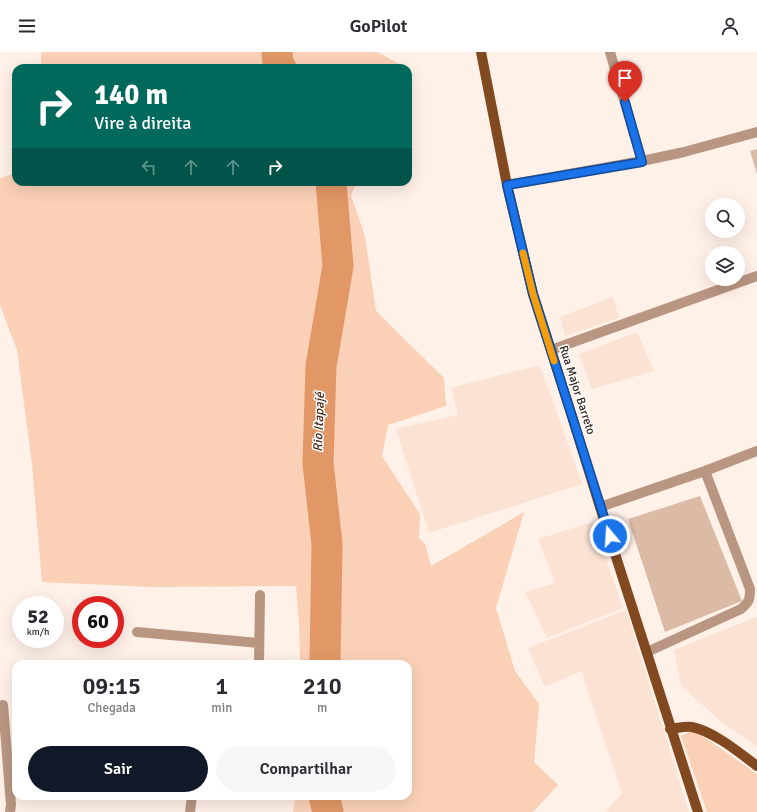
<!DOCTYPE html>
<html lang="pt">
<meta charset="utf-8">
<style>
body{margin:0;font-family:Signika,sans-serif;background:#f7f7f7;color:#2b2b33;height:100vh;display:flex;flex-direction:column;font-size:15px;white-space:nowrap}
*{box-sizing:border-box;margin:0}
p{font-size:13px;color:#7c7c81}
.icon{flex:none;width:22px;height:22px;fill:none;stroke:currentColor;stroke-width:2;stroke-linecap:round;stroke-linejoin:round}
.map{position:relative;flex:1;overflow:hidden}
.panel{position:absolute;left:12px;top:608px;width:400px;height:140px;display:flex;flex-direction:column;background:#fff;border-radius:12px;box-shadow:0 4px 16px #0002}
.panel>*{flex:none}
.hud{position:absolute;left:12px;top:12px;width:400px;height:122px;border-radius:12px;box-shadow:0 4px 16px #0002;background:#00695c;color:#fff;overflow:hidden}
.fabs{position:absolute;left:705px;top:146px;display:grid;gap:8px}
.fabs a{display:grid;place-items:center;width:40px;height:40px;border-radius:50%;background:#fff;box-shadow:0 4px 16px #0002;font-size:20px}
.speed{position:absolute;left:12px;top:544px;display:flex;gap:8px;font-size:20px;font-weight:700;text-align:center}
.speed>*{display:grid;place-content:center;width:52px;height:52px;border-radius:50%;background:#fff;box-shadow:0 4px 16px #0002;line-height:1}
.speed small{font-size:10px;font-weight:400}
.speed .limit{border:6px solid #d22;background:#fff;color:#111}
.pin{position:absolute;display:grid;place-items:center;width:34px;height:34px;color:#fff;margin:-41px -17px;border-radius:50% 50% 50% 0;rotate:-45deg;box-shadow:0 0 4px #0007}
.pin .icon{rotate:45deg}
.me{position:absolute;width:44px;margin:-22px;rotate:342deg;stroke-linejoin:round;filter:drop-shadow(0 0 3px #0008)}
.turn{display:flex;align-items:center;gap:14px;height:84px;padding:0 16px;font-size:18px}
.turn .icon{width:52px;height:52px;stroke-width:2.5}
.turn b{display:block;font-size:28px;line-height:34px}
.lanes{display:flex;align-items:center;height:38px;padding:0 16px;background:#0003;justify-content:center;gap:20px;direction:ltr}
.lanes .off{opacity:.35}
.eta{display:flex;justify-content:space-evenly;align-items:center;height:68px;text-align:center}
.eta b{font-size:24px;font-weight:600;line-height:28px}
.primary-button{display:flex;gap:8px;margin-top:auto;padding:8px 16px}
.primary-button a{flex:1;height:46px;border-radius:24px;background:#111827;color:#fff;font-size:16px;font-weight:600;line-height:46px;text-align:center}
.primary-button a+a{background:#f7f7f7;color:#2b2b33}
header{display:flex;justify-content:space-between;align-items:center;height:52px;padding:0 16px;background:#fff;font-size:18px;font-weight:600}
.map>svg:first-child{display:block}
.built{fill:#fbe2d3}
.green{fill:#fad1b7}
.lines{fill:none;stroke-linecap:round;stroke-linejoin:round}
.river{stroke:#e29767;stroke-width:31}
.building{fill:#dcbba6}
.street{stroke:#b89682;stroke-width:10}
.primary{stroke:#824920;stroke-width:10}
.route-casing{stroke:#114b97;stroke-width:10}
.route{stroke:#1a73e8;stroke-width:7}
.slow{stroke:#f59e0b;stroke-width:7}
.labels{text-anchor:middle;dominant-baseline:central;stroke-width:3;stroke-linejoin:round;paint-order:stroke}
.street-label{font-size:12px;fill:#31241c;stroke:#fff}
.water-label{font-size:13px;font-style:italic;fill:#482914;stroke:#fff}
</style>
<header><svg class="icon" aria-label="menu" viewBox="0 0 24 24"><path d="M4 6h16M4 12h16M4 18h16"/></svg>GoPilot<svg class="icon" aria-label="person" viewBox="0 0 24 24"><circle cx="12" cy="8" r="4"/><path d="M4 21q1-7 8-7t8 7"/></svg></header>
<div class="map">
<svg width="757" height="760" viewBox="0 0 757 760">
<rect width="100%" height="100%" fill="#fff0e8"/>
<!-- built -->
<path class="built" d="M613 245 619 266 565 284 560 265Z
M637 280 654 319 592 337 579 302Z
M540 313 582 432 429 481 396 377 458 363 451 336Z
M593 470 623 556 547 586 525 540 555 531 538 487Z
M626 558 689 760H606L622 741 581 619 545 635 528 596Z
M756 565 757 566V695L718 667 681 634 674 598Z"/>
<!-- green -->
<path class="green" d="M41 0H378L399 12V16H41Z
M16 121V130H357L351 143 365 184 376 259 444 326 446 354 388 373 382 404 420 462 419 486 425 492 431 514 524 460 496 556 515 619 539 652 534 710 558 733 533 760H293L296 744H408V612H300L299 570 296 534 152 535 42 530 32 412 17 298 0 253V126Z
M694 678 757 722V760H707L681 684Z"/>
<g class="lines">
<!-- river -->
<path class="river" d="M277 0 278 11 281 16
M325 612 327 492 318 411 321 314 338 214 331 130
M324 744 328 760"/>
</g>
<!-- building -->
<path class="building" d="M757 97V122L750 99Z
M700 444 742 549 665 580 628 467Z"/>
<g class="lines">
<!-- street -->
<path class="street" d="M610 0 642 109
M507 133 642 109 684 100 757 80
M551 298 757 224
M600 455 705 419 757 399
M137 580 259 591
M647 600 741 557C749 550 750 548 750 537L705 419
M259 612 260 543
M3 653 11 753 10 760
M190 760 192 744"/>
<!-- primary -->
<path class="primary" d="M481 0 507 133 533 242 570 358 600 455 698 760
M670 677C678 676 685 674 692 675 713 679 740 701 757 714"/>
</g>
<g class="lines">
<defs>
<path id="route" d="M610 484 570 358 533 242 507 133 642 110 625 50"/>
</defs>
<!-- route casing -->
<use href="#route" class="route-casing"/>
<!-- route -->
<use href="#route" class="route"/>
<!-- slow -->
<path class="slow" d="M523 201 533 242 554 309"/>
</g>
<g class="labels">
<!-- street labels -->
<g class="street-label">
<text transform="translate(577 338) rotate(72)">Rua Major Barreto</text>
</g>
<!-- water labels -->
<g class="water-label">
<text transform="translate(319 370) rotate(-88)">Rio Itapajé</text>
</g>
</g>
</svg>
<div class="fabs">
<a><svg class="icon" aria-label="search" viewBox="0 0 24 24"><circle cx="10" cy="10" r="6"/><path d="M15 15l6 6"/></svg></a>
<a><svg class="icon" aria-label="layers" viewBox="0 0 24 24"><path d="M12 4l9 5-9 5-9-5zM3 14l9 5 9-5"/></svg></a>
</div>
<div class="speed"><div>52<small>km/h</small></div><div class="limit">60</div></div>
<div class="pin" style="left:625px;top:50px;background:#d93025"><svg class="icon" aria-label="arrive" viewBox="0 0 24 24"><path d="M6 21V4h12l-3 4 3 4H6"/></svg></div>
<svg class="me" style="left:610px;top:484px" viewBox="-20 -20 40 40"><circle r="17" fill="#1a73e8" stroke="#fff" stroke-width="3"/><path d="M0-11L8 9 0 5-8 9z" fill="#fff"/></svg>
<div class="hud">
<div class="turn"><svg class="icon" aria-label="right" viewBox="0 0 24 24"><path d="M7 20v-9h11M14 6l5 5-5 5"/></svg><div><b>140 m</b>Vire à direita</div></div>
<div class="lanes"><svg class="icon off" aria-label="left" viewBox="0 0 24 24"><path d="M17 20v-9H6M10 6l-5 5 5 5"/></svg><svg class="icon off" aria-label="ahead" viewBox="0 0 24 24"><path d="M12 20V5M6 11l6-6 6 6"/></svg><svg class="icon off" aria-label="ahead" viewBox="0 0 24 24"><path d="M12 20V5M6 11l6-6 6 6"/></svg><svg class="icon" aria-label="right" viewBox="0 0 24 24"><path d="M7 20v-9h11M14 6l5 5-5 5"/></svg></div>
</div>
<section class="panel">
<div class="eta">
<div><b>09:15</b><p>Chegada</p></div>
<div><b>1</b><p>min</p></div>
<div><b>210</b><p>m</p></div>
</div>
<div class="primary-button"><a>Sair</a><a>Compartilhar</a></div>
</section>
</div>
